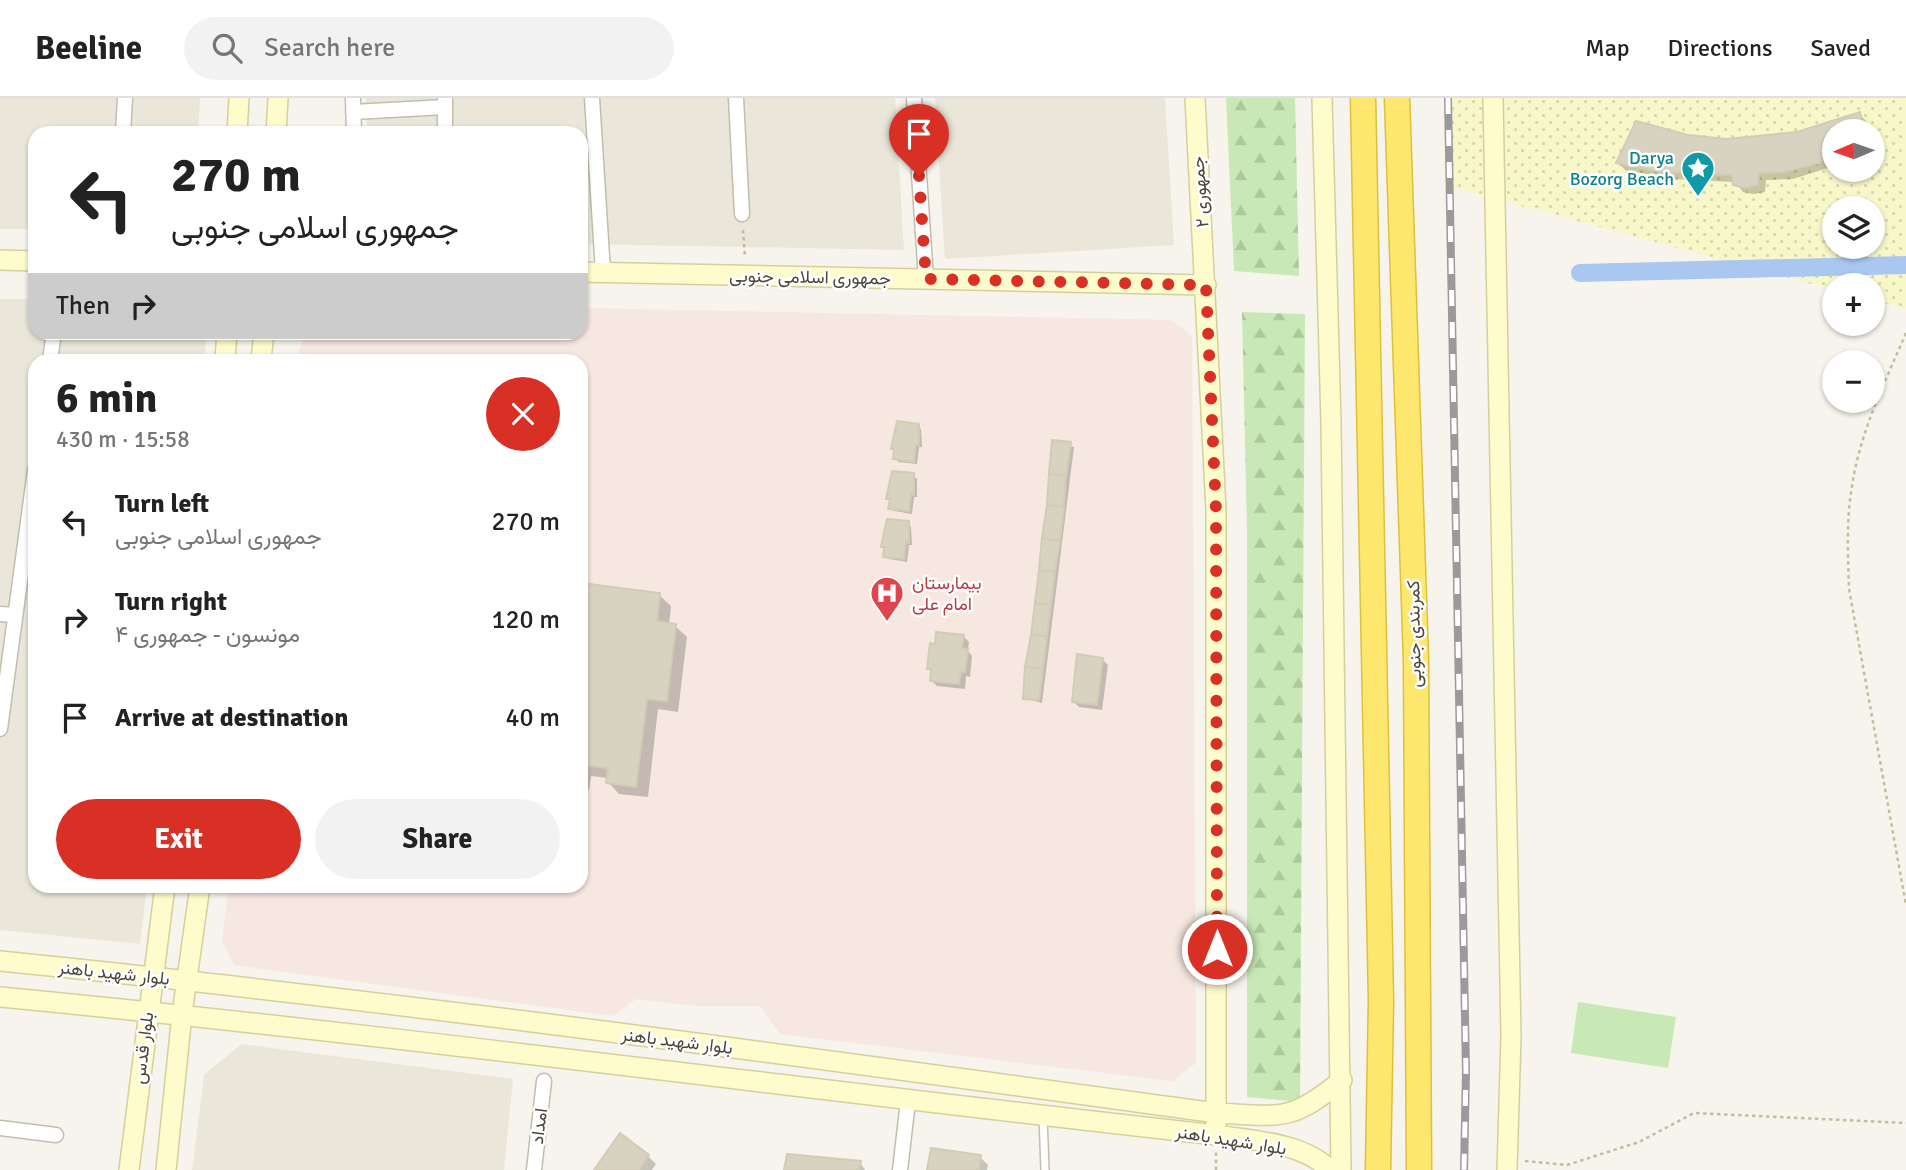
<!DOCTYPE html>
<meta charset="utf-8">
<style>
body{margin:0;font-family:Signika,Vazirmatn,sans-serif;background:#f2f2f2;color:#222;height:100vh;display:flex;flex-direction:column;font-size:26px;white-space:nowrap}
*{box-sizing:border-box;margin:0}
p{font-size:23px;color:#767676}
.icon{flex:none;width:38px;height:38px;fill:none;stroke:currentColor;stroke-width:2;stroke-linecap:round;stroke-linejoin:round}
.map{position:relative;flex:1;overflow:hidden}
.side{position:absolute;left:28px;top:256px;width:560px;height:539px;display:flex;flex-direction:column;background:#fff;border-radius:21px;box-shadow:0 2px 5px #0004}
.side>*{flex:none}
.guide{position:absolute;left:28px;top:28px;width:560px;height:214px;border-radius:21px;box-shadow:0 2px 5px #0004;background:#fff;color:#222;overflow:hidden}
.needle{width:46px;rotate:268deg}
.buttons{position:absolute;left:1822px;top:21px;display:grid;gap:14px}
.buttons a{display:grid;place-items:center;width:63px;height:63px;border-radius:50%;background:#fff;box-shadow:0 2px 5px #0004;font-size:35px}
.pin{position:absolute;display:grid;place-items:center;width:60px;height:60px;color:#fff;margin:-72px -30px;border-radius:50% 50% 50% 0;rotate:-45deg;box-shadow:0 0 7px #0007}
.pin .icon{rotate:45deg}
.me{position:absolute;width:77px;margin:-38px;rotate:0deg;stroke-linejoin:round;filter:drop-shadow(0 0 5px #0008)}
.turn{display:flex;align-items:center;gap:24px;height:147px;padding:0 28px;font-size:32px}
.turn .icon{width:91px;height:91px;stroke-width:2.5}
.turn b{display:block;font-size:49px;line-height:60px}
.then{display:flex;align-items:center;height:66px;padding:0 28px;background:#0003;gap:14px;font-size:26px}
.round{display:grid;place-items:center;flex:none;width:74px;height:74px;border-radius:37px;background:#f2f2f2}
.overview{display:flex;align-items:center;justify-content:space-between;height:119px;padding:0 28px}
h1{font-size:42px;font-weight:700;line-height:52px}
.cta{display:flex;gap:14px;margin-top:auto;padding:14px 28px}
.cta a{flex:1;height:80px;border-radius:42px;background:#d93025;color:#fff;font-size:28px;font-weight:700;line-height:80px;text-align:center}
.cta a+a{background:#f2f2f2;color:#222}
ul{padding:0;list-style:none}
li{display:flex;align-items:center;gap:21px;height:98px;padding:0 28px}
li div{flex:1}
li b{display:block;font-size:26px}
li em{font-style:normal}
header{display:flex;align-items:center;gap:42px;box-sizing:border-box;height:98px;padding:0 35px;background:#fff;border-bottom:2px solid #e0e0e0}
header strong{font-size:33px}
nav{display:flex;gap:38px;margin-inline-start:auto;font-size:24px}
.search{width:490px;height:63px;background:#f2f2f2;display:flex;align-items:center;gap:18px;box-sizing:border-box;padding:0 24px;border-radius:38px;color:#767676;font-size:26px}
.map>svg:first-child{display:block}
.residential{fill:#eae7da}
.medical{fill:#f6e7e0}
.forest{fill:url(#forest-firs)}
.sand{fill:url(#sand-dots);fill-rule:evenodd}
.park{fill:#c8e9b5}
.shadow{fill:#0003}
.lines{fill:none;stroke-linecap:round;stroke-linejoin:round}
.canal{stroke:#a9c7f1;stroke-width:18}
.building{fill:#d8d3c1;stroke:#d2ccb4;stroke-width:2}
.lane-casing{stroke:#c2beae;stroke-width:10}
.street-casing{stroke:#c2beae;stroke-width:17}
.secondary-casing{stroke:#d5d09b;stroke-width:22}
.highway-casing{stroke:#dec03d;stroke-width:27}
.path{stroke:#c3bd9f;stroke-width:2.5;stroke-dasharray:3.5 3.5;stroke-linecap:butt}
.lane{stroke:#fff;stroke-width:7}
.street{stroke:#fff;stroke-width:14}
.secondary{stroke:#fefbcd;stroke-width:19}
.highway{stroke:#fde76f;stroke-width:24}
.rail-casing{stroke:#9a9a9a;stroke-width:8}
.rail{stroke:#fff;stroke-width:5;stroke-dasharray:16;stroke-linecap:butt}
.route{stroke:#d93025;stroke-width:12;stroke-dasharray:0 21.6}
.labels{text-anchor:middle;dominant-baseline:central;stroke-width:5;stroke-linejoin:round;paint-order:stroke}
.culture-label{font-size:18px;fill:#0d838f;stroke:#fff;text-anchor:end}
.street-label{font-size:18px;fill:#4a4739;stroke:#fff}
.health-label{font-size:18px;fill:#be3a42;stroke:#fff;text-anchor:start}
</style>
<header>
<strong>Beeline</strong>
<div class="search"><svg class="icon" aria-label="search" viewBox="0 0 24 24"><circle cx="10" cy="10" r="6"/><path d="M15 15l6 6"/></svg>Search here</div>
<nav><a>Map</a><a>Directions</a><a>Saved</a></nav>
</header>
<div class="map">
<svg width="1906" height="1072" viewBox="0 0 1906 1072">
<defs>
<pattern id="forest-firs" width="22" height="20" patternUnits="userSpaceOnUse" patternTransform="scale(1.75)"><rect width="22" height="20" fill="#c8e9b5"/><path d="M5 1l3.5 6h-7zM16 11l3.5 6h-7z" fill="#adc99c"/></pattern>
<pattern id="sand-dots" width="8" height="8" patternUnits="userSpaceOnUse" patternTransform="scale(1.75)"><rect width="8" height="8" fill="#f8f7c9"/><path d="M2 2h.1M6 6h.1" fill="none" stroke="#d6d5ad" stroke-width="1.8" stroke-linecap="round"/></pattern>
</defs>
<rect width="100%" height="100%" fill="#f6f4ec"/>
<!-- residential -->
<path class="residential" d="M0 0H200L198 35H35V131H0Z
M366 0H895L904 152 581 146V35H367Z
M935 0H1165L1174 147 945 161Z
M0 201H35V234L207 235 204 262H35V788H147L140 846 0 832Z
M241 946 513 981 504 1072H192L204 977Z"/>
<!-- medical -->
<path class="medical" d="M581 210 1171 222 1192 238 1196 965 1172 983 780 936 760 908H696L636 901 613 918 234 867 222 842 229 788H581V262H297L304 235 581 234Z"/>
<!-- forest -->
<path class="forest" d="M1226 0H1295L1299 178 1234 173Z
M1242 214 1305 216 1300 1004 1247 999V433Z"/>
<!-- sand -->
<path class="sand" d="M1450 0H1906V211L1873 202 1872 187H1834V192L1451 89ZM1834 33H1872V72H1834ZM1834 110H1872V149H1834Z"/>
<!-- park -->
<path class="park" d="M1578 904 1676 919 1668 970 1571 955Z"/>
<!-- shadow -->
<path class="shadow" d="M1859 16 1867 24 1869 33H1834V68L1793 81 1766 82 1765 94 1754 96 1743 94 1735 84 1671 81 1625 72 1618 64 1688 38 1726 42 1797 36Z
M918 328 921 331 922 349H919L917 366 898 364 893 350 895 332Z
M1054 344 1074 349 1042 605 1024 600Z
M913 377 917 381V399H914L912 416 894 413 890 410Z
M908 425 911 429 912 447H909L907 464 889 461 883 448 885 430Z
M581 487 659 497 671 508 669 527 675 528 687 539 678 614 658 611 648 699 619 696 608 684V680L591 678 589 692 581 691Z
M963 538 969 544 968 553 972 558 970 579 966 578 965 591 937 588 932 583 933 573 929 570 936 547Z
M1102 561 1108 567 1102 612 1079 609 1074 604Z
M648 1058 656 1066 652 1072H596Z
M980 1059 988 1067 987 1072H929Z
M860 1064 865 1072H786Z"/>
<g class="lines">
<!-- canal -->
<path class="canal" d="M1580 175 1906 167"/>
</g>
<!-- building -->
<path class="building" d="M1860 14 1864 33H1834V61L1784 74 1759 75 1758 87 1745 90 1733 87 1732 77 1663 74 1616 65 1636 23 1688 37 1726 41 1797 34Z
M897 323 919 326V347H916L914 364 893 361 894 351H891Z
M1052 342 1071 344 1066 378 1049 376Z
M892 373 914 375V397L911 396 909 413 888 411 890 401H886Z
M1049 376 1066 378 1064 409 1047 407Z
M1047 407 1064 409 1060 443 1042 440Z
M887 421 909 423V445L906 444 904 461 883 459 884 449H881Z
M1042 440 1060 443 1055 474 1039 472Z
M1039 472 1055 474 1051 507 1035 505Z
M581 485 660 495 657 523 676 526 667 603 647 601 636 689 606 685 608 670 581 667Z
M1035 505 1051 507 1047 538 1031 537Z
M936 534 964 537 962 550 968 551 965 574H961L959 586 930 583 931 571H927L930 545 935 546Z
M1031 537 1047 538 1043 571 1025 569Z
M1077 556 1103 560 1097 607 1072 604Z
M1025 569 1043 571 1039 602 1023 601Z
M620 1035 649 1057 639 1072H594Z
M931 1050 981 1057 979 1072H927Z
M787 1056 861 1063 859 1072H784Z"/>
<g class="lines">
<defs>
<path id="lane" d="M1043 1018 1045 1072"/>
<path id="street" d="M353 0 354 35
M592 0 603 174
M736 0 742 116
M914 0 926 181
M445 1V35
M353 14 445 9
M123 35 125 0
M50 262 54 234
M0 516 15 517
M0 631 35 372
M0 1030 56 1037
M534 1072 544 983
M900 1072 908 1003"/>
<path id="secondary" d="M1195 0 1216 412V1027
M1322 0 1331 325 1341 1072
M1493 0 1511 938 1507 1072
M237 35 239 0
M276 35 278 0
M0 162 35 163
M581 174 1206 187
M225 262 227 234
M261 262 264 234
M0 863C407 904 812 960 1217 1015 1281 1018 1290 1025 1342 982
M0 899C406 938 810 992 1216 1037 1253 1043 1302 1044 1330 1072
M129 1072 165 788
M166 1072 182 916 200 788"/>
<path id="highway" d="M1363 0 1381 903 1378 1072
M1397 0 1416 562 1419 1072"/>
</defs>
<!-- lane casing -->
<use href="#lane" class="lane-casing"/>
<!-- street casing -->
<use href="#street" class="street-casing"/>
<!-- secondary casing -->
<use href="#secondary" class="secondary-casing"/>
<!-- highway casing -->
<use href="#highway" class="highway-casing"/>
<!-- path -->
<path class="path" d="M743 132 745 160
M1906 235C1885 284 1860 334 1852 388 1846 422 1848 457 1849 491L1906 807
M1525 1063 1567 1067 1639 1044 1694 1015 1906 1025
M1216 1072V1054"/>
<!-- lane -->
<use href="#lane" class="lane"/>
<!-- street -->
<use href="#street" class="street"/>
<!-- secondary -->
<use href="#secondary" class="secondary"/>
<!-- highway -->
<use href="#highway" class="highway"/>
<defs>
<path id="rail" d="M1448 0 1466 974 1464 1072"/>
</defs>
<!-- rail casing -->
<use href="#rail" class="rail-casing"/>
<!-- rail -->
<use href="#rail" class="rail"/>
</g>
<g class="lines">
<!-- route -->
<path class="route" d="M919 78 926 181 1206 187 1216 412 1217 851"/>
</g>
<!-- icons -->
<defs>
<symbol id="sight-pin" viewBox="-11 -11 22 30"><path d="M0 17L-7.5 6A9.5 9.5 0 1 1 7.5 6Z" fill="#0f9aa8" stroke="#fff"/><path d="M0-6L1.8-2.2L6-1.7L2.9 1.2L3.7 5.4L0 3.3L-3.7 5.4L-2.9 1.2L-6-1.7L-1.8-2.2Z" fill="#fff"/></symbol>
<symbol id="hospital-pin" viewBox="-11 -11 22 30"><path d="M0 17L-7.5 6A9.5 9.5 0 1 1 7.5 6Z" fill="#e0444e" stroke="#fff"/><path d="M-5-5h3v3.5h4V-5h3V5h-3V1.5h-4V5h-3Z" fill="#fff"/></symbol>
</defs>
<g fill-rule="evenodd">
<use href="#sight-pin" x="1679" y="51" width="38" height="52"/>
<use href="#hospital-pin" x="868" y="476" width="38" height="52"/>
</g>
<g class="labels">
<!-- culture labels -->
<g class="culture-label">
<text x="1674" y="60">Darya<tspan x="1674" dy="21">Bozorg Beach</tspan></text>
</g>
<!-- street labels -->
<g class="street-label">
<text transform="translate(1200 94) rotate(-94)">جمهوری ۲</text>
<text transform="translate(810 179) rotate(1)">جمهوری اسلامی جنوبی</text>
<text transform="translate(1414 536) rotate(-91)">کمربندی جنوبی</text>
<text transform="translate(114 875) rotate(6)">بلوار شهید باهنر</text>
<text transform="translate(677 943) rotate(7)">بلوار شهید باهنر</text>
<text transform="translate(143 950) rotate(-83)">بلوار قدس</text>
<text transform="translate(539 1028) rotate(-83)">امداد</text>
<text transform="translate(1231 1042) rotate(9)">بلوار شهید باهنر</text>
</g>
<!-- health labels -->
<g class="health-label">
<text x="912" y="485">بیمارستان<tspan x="912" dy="21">امام علی</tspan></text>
</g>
</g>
</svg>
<div class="buttons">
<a><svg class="needle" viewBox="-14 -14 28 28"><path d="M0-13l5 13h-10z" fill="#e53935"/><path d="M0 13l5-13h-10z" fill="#767676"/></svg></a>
<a><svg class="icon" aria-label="layers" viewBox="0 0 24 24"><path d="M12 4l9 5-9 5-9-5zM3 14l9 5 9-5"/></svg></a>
<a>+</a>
<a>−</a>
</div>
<div class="pin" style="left:919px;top:78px;background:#d93025"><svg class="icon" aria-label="arrive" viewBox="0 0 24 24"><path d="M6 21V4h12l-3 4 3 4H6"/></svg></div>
<svg class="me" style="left:1217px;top:851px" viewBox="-20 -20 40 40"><circle r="17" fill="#d93025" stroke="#fff" stroke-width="3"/><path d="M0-11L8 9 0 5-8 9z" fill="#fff"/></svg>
<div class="guide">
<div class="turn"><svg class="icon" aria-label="left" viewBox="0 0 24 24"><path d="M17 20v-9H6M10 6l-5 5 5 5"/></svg><div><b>270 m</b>جمهوری اسلامی جنوبی</div></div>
<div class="then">Then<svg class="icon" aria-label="right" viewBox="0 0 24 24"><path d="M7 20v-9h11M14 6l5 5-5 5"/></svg></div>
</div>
<section class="side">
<div class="overview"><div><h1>6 min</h1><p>430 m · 15:58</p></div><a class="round" style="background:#d93025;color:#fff"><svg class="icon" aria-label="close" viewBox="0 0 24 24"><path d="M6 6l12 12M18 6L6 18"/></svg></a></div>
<ul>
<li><svg class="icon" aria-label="left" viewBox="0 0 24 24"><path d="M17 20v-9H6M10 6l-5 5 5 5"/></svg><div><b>Turn left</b><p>جمهوری اسلامی جنوبی</p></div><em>270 m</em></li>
<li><svg class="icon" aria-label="right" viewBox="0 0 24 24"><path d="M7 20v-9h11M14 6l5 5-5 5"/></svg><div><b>Turn right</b><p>مونسون - جمهوری ۴</p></div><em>120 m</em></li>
<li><svg class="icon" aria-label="arrive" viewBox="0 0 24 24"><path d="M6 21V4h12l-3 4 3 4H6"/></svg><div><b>Arrive at destination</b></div><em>40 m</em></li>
</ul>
<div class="cta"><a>Exit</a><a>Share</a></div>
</section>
</div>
